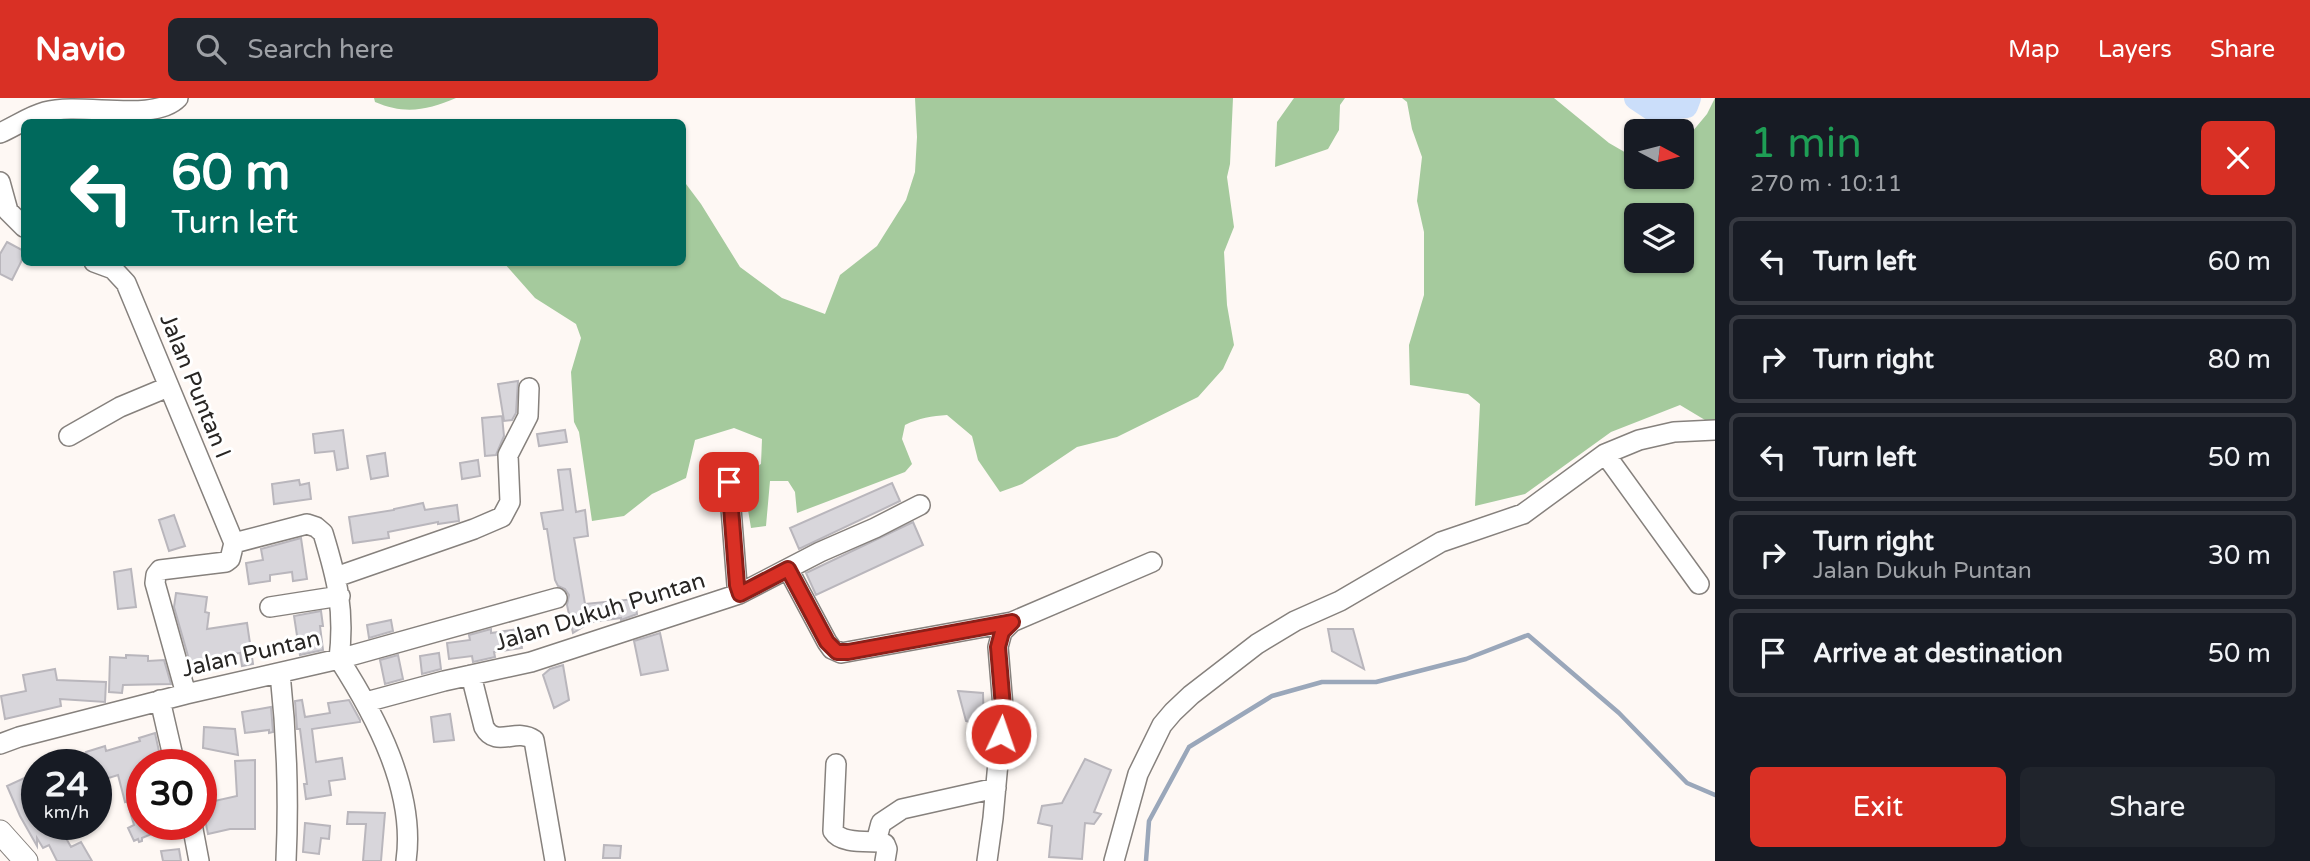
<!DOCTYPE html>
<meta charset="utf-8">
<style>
body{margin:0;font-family:"Varela Round",sans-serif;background:#20242c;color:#f1f3f6;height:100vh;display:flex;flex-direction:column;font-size:26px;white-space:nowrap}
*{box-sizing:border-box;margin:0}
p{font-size:23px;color:#9ea1a6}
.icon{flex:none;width:38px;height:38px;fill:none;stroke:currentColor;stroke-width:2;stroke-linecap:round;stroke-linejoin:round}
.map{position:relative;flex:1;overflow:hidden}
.side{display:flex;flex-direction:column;background:#171b24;width:595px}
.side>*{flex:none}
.banner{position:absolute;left:21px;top:21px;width:665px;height:147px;border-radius:10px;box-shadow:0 2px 5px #0004;background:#00695c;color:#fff;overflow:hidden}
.needle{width:46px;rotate:97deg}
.buttons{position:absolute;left:1624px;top:21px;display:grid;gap:14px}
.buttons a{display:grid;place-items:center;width:70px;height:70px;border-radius:10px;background:#171b24;box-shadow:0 2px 5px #0004;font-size:35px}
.speed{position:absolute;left:21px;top:651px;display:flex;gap:14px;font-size:35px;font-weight:700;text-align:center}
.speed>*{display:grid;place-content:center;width:91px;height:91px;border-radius:50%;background:#171b24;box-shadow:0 2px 5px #0004;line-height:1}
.speed small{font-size:18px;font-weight:400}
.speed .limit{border:10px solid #d22;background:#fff;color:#111}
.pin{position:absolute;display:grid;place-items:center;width:60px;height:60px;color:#fff;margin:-30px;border-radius:14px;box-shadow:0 4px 10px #0006}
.me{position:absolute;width:77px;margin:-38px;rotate:3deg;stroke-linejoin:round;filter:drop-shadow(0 0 5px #0008)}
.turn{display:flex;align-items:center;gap:24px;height:147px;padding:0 35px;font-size:32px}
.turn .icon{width:91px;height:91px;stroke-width:2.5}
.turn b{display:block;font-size:49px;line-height:60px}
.round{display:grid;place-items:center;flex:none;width:74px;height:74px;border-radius:10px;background:#20242c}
.summary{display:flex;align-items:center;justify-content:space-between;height:119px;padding:0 35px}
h1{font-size:42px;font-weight:600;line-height:52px;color:#1e9e55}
.button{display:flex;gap:14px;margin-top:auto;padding:14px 35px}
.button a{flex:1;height:80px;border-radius:10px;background:#d93025;color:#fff;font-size:28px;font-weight:600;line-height:80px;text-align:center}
.button a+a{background:#20242c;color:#f1f3f6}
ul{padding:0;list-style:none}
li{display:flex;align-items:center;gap:21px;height:88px;margin:0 14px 10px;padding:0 21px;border:4px solid #363941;border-radius:10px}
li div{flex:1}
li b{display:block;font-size:26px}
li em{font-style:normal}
header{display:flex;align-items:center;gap:42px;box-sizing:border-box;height:98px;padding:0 35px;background:#d93025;color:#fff}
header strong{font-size:33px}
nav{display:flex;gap:38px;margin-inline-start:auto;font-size:24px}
.search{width:490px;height:63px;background:#20242c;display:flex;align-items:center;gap:18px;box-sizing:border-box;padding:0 24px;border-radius:10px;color:#9ea1a6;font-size:26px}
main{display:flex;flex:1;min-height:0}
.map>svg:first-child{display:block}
.forest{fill:#a5ca9d;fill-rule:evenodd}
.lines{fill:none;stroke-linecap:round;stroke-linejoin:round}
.stream{stroke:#9aa7ba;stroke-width:4.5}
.river{stroke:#cbdefa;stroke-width:24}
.building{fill:#d8d6db;stroke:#b9b6bc;stroke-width:2}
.minor-casing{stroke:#86817d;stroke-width:22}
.major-casing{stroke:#86817d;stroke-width:25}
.minor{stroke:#fff;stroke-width:19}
.major{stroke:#fff;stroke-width:23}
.route-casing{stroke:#8d1f18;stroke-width:18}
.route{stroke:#d93025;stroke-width:12}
.labels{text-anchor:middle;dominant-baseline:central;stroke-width:6;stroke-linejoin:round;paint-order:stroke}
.street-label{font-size:23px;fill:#282624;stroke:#fff}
</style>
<header>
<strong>Navio</strong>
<div class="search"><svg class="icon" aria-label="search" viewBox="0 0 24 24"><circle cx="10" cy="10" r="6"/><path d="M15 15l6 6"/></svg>Search here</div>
<nav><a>Map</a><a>Layers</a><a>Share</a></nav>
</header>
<main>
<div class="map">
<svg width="1715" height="763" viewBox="0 0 1715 763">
<rect width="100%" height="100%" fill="#fef8f4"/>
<!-- forest -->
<path class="forest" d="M374 0H456C428 12 405 17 375 4Z
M915 0H1233L1230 66 1227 79 1234 129 1224 154 1227 207 1234 247 1223 271 1198 299 1117 339 1077 349 1022 386 1000 394 978 362 972 338 947 317C932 318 919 320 905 327L902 341 912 366 905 374 797 415 795 394 788 383H770L766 428 751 430 742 376 761 366 762 341 734 330 695 342 686 380 652 396 624 418 592 423 579 334 574 324 571 274 581 240 576 226 535 200 504 165 682 164 683 82 701 106 740 169 782 200 825 216 840 177 877 148 906 102 915 74 917 39Z
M1294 0H1345L1340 7 1339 32 1328 51 1275 69 1277 24Z
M1402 0H1554L1609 45 1628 56 1636 57V79H1682V46L1707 16 1715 0V328L1680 307 1611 334 1525 396 1475 408 1480 306 1468 296 1410 287 1409 247 1424 197V134L1417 103 1422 59 1412 31 1407 4ZM1636 117H1682V163H1636Z"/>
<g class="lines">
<!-- stream -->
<path class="stream" d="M1146 763 1149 723 1189 649 1272 598 1322 584H1376L1466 561 1528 537 1619 615 1687 685 1715 697"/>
<!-- river -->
<path class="river" d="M1636 0 1654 12 1686 8 1689 0"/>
</g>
<!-- building -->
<path class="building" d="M7 144 24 153V158L12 182 0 176V156Z
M518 283 516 315 512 322 504 323 498 286Z
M502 318 504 338 496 357 485 358 482 320Z
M343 332 348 370 337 372 334 353 315 355 313 336Z
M565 332 567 344 539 348 537 336Z
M385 355 388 378 371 381 367 358Z
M478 362 480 378 462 381 460 365Z
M570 371 576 414 585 412 588 438 574 440 585 506 635 501 637 516 621 522V520L591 524 573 535 567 507 569 497 565 491 558 488 555 482 547 431H544L541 415 563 412 558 372Z
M299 382 300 387 309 385 311 401 274 406 272 386Z
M892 385 900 403 799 451 790 430Z
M423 405 425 412 457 407 459 423 438 426V424L388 434 389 440 353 445 349 419 394 412V411Z
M174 417 185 448 169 453 159 422Z
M913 424 923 447 816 497 806 475Z
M301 440 307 481 293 483 292 474 270 477V483L249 486 246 465 263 462 261 451Z
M131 471 136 509 118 511 114 474Z
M176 495 207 499 205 514 209 515 207 531 247 525 253 566 242 568 240 555 209 560V567L190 565 174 509Z
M321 513 323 528H320L323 552 300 557 294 518Z
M391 522 393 533 369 540 367 527Z
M491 531V535L519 531 522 550 494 554 495 559 473 564 472 558 449 561 447 545 470 542 469 537Z
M1328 531H1353L1364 571 1332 553Z
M660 535 668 572 641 577 634 543Z
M439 555 441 571 422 576 420 558Z
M126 557 148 558V563L164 562 171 586 123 587 122 595 109 594 110 559 126 560Z
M398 557 403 581 385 586 380 562Z
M563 567 569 602 554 610 543 577 550 571Z
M55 571 57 582 106 584 105 604 60 601 61 608 5 621 1 598 26 593 23 577Z
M958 593 983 595 984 629 966 623Z
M302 602 305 619 330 615 328 605 349 602 360 622V624L312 631 316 664 342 660 345 681 329 683 331 697 306 701 304 686H307L300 631H297L295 603Z
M271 609 273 634 269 635V632L245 635 242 614Z
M450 616 454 642 434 644 431 619Z
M204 629 235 631 238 657 203 650Z
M155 635 162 667H142V690L139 691 142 702V726H150L154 735 142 740V743L139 744 138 741 134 743 128 730 134 727 127 703 125 704 118 677 96 684V667H90L86 654 105 648 106 653 140 643 139 640Z
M1085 661 1111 672 1094 714 1101 716 1094 726 1085 725 1082 761 1049 759 1052 728 1038 725 1042 708 1062 705Z
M255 662V731H230L208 736 205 721 201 718V706L237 698 235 663Z
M33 676 37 685V726H58L71 749 81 744 92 763H57L49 747 43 750 37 740V748L20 718 7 688Z
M348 714 385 715 381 763H363L366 726H347Z
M305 725 330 728 329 741 321 740 319 756 303 754Z
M604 747 621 748 620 760H603Z
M179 751 181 763H163L161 753Z"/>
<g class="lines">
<defs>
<path id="minor" d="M0 35C14 29 30 18 45 14 82 4 154 25 178 0
M0 84 8 113 24 129
M94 164 113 171 126 185 234 445
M69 338 120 309 168 289
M1605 356 1699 486
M788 471 827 544 832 551 841 555 1012 524
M336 479 474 431 502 419 510 404 508 357 528 318 529 290
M739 496 820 454 875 430 920 407
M270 509 340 498
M280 575C287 640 289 698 286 763
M471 577 484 629C496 651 516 629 534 642L555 763
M186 596 155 485 156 477 160 472 226 464 230 461 234 445
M160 602 175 667
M366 604 444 583 531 564 739 496 737 487 729 385
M0 646 19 639 186 596 339 561C345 512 337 481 323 435L316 429 307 426 234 445
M836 666 833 733C841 746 866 743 880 744L885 746 887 751 885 763
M192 726 199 763
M876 744 881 725 902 711 996 690
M406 763C416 693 375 617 339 561L557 500
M987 763 993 720 1003 609 998 549 1002 534 1012 524 1152 464
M1114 763 1138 676 1162 627 1173 614 1191 597 1257 546 1295 523 1340 503 1441 444 1523 416 1605 356 1639 342 1674 334 1715 332"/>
<path id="major" d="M0 734 26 763"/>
</defs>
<!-- minor casing -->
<use href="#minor" class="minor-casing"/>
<!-- major casing -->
<use href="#major" class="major-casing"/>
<!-- minor -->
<use href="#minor" class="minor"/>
<!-- major -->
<use href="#major" class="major"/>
</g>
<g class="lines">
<defs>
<path id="route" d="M729 384 737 487 740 496 788 471 827 544 837 554H848L1012 524 1002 534 998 549 1003 609 1001 636"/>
</defs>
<!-- route casing -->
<use href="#route" class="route-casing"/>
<!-- route -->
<use href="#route" class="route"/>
</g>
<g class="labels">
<!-- street labels -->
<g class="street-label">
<text transform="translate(195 288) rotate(68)">Jalan Puntan I</text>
<text transform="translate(600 514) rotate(-17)">Jalan Dukuh Puntan</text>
<text transform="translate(251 556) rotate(-13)">Jalan Puntan</text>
</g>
</g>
</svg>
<div class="buttons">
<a><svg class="needle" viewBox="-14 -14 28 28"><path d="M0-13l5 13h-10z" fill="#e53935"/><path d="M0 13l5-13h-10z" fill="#9ea1a6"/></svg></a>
<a><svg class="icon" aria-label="layers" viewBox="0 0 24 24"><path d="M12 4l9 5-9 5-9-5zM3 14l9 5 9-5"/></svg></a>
</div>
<div class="speed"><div>24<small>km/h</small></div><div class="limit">30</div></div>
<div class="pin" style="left:729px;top:384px;background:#d93025"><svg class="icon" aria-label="arrive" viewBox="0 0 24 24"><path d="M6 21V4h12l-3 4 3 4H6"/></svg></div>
<svg class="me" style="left:1001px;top:636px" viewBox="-20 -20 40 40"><circle r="17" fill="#d93025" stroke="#fff" stroke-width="3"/><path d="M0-11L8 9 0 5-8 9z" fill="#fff"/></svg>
<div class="banner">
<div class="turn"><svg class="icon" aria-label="left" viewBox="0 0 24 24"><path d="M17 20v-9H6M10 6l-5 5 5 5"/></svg><div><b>60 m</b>Turn left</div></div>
</div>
</div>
<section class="side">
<div class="summary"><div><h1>1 min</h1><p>270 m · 10:11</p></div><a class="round" style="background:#d93025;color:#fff"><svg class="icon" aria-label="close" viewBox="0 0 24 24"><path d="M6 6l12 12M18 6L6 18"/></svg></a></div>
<ul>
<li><svg class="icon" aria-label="left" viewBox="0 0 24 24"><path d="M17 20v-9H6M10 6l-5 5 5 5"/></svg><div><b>Turn left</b></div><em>60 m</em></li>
<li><svg class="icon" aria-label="right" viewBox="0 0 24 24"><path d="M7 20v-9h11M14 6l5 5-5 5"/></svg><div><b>Turn right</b></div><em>80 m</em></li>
<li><svg class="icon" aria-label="left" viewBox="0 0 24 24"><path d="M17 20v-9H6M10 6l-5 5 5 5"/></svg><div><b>Turn left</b></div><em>50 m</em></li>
<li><svg class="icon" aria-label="right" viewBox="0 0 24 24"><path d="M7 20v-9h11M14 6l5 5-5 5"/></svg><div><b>Turn right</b><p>Jalan Dukuh Puntan</p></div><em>30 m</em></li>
<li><svg class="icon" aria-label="arrive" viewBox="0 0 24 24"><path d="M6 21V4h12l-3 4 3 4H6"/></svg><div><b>Arrive at destination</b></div><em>50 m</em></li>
</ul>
<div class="button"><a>Exit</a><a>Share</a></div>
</section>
</main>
